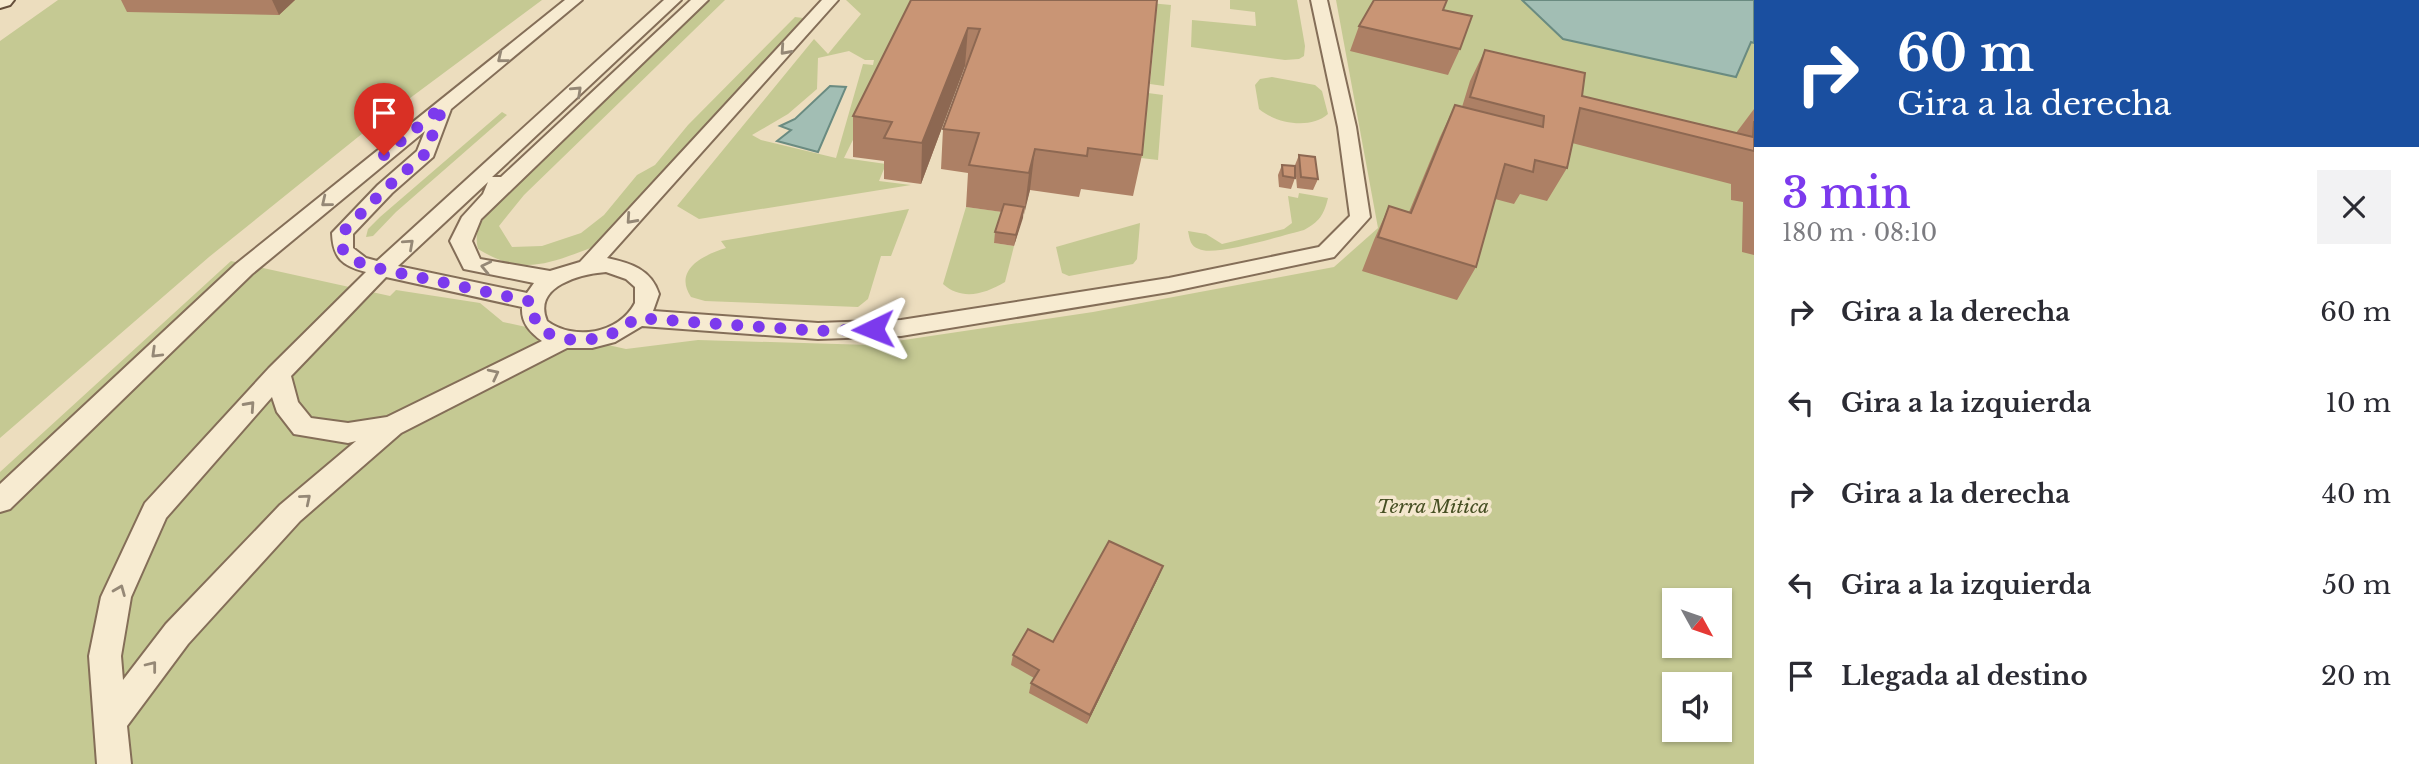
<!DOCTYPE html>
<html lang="es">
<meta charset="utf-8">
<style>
body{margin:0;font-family:"Libre Baskerville",serif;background:#f2f2f3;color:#2b2b33;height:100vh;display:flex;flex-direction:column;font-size:26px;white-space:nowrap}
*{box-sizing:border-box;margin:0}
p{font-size:23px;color:#7c7c81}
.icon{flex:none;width:38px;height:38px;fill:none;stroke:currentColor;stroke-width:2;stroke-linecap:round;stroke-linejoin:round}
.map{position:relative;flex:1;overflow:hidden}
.side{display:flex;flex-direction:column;background:#fff;width:665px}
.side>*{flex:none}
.top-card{background:#1a4fa0;color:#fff;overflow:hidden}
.needle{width:46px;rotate:130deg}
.tools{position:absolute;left:1662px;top:588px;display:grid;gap:14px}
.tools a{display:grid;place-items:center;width:70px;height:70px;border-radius:0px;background:#fff;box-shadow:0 2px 5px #0004;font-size:35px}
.pin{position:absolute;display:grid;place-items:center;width:60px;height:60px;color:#fff;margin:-72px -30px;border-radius:50% 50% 50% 0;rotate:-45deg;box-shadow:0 0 7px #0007}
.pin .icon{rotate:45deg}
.me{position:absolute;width:77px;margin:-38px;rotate:268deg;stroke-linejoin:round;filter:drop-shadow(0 0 5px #0008)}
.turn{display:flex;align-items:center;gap:24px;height:147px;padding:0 28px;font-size:32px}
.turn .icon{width:91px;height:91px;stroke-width:2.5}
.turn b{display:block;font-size:49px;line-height:60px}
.round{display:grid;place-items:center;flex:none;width:74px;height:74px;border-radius:0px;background:#f2f2f3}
.headline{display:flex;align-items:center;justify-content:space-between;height:119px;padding:0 28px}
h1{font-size:42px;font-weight:600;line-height:52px;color:#7c3aed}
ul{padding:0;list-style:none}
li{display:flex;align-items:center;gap:21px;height:91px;padding:0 28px}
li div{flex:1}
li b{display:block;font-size:26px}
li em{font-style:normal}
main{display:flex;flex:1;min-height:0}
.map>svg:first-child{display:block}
.green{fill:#c5c993;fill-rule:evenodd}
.water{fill:#a2beb4;stroke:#6a8b81;stroke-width:2}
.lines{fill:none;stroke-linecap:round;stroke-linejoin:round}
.lane-casing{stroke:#846e58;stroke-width:4}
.secondary-casing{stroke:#654f3b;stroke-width:4}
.lane{fill:#f7ebd1;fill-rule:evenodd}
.secondary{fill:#f7ebd1;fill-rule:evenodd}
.wall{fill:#ad8065}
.shaded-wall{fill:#8d6852}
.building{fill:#c99575;stroke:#8d6852;stroke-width:2}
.oneway{stroke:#958876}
.route{stroke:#7c3aed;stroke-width:12;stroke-dasharray:0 21.6}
.labels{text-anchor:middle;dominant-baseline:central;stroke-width:7;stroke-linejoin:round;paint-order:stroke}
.park-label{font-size:19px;font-style:italic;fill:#464f23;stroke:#f4e7ce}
</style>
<main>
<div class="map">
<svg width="1754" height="764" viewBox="0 0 1754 764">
<rect width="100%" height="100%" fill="#ecddbe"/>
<!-- green -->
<path class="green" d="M58 0H542L363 133 209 257 0 438V41Z
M707 0H725L524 195 499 226 512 247 542 246 581 233 604 215 637 175 655 165 688 125 795 17 803 18 593 247C548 264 522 276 478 249 472 225 488 213 503 197Z
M846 0H922L844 158 886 164 879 181 911 185 699 219 677 206 814 39 828 54 861 14ZM849 51 865 60H874L873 65 863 64 836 158 761 140 752 135 788 114 817 89 818 58Z
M1230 0H1297L1305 46 1304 56 1299 59 1285 60 1191 47 1192 20 1256 26 1255 12 1230 9Z
M1336 0H1754V764H0V472L231 261 390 296 396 290 480 303 503 322 626 349 698 340 870 345 1093 312 1334 267 1378 228ZM1675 600H1720V646H1675ZM1675 684H1720V730H1675Z
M1150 3 1171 5 1164 86 1150 84 1156 20 1148 19Z
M1272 77 1315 85 1322 91 1328 114C1310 130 1275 123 1259 109L1255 85 1260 79Z
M1148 93 1163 95 1158 160 1141 158Z
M502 112 507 115 396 212 373 236 366 237 368 229 380 217Z
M1299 193 1328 198C1324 215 1319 222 1304 230 1284 235 1214 257 1199 249 1190 246 1190 240 1188 231L1206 234 1222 244 1284 229 1292 223 1288 196 1298 198Z
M966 207 1003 212 994 243 1014 246 1005 282C985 294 962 301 943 284Z
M909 209 891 256H881L868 299 858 307 705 301 691 297C673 270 703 255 726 248L721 241Z
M1140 223 1137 259 1133 264 1069 276 1062 273 1056 247Z"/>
<!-- water -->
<path class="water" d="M1522 0H1754V43L1751 42 1736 77 1563 39Z
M830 86 846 87 818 152 777 141 791 130 780 126 795 119Z"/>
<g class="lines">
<defs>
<path id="lane" d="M565 0H582L451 109 433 157 392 193 353 234V248L366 258 377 261 664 0H681L492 177H501L691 0H708L481 219 472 241 480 259 550 271 580 262 822 0H838L607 258C630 263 651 269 659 294L653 311 818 323 901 320 1169 278 1319 247 1350 216 1338 127 1311 0H1327L1356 127 1370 217 1334 257 1169 292 901 336 818 339 642 326 615 342 592 348H567L401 433 300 521 188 644 127 726 131 764H97L89 656 101 597 145 503 269 368 366 272C342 266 333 258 332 233L378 185 417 151 425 131 252 274 10 509 0 512V484L236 264ZM488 182 483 194 462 217 450 241 464 269 534 283 527 293 398 266ZM606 272 626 279 635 287V303C619 334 574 341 547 321 532 286 581 274 606 272ZM386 277 522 307C521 323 530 332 542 341L387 417 348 423 311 418 298 402 291 376ZM272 397 277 412 294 434 348 443 356 441 280 505 166 624 123 680 121 656 131 597 166 518Z"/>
<path id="secondary" d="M0 0H14L10 5 0 8Z"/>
</defs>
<!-- lane casing -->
<use href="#lane" class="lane-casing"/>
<!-- secondary casing -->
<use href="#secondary" class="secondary-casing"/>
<!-- lane -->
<use href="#lane" class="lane"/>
<!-- secondary -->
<use href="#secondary" class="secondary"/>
</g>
<!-- wall -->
<path class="wall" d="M121 0H295L279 15 127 12Z
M911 0H1157L1142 155 1133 196 1081 189 1079 197 1030 190 1014 246 994 243 995 232 1002 212 966 207 968 173 941 169 943 129 966 66H965L921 184 884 179V161L853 157V116Z
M1443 10 1460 49 1448 75 1350 51 1359 26Z
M1485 50 1582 96 1736 133 1754 109V255L1742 252 1743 202 1731 200V184L1572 143 1567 168 1547 201 1520 194 1514 204 1495 199 1476 267 1457 300 1362 271 1374 240 1389 206 1409 212 1440 137 1455 105 1462 107 1470 81Z
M1299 155 1318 179 1313 190 1297 188 1295 165Z
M1282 165 1295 178 1291 189 1279 187 1278 175Z
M1159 576 1087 724 1029 693 1031 683 1034 678 1011 665 1013 655 1053 642Z"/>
<!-- shaded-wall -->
<path class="shaded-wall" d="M272 0H295L279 15Z
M968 28 965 66 921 184 922 143Z
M1035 149 1030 190 1024 215 1029 173Z
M1024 207 1023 218 1014 246 1016 235Z
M1163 566 1159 576 1087 724 1090 715Z"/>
<!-- building -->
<path class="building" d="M911 0H1157L1142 155 1088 148 1087 156 1035 149 1029 173 969 165 979 133 943 129 980 29 968 28 922 143 884 138 892 122 853 116Z
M1374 0H1447L1443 10 1472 16 1460 49 1359 26Z
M1485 50 1585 73 1582 96 1753 137 1754 121V151L1580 108 1567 168 1535 160 1533 172 1505 164 1476 267 1378 237 1389 206 1411 213 1455 105 1543 127 1544 116 1470 97Z
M1299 155 1315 157 1318 179 1301 177Z
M1282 165 1295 166V178L1283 176Z
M1004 204 1024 207 1016 235 995 232Z
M1109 541 1163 566 1090 715 1031 683 1039 670 1013 655 1028 629 1053 642Z"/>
<!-- one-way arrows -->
<defs><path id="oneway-chevron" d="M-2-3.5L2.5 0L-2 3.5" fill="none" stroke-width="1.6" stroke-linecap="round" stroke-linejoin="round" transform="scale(1.75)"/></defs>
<g class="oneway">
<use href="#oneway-chevron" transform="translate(785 50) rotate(132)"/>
<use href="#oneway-chevron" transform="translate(502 58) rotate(141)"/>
<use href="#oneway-chevron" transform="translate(577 91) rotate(-43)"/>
<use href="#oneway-chevron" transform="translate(326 202) rotate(141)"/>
<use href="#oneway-chevron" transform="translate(631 219) rotate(132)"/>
<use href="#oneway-chevron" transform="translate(409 244) rotate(-42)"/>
<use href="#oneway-chevron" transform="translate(486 267) rotate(-167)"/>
<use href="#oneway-chevron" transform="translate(156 353) rotate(136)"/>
<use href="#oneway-chevron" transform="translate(494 374) rotate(-27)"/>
<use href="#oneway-chevron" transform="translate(250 406) rotate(-48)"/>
<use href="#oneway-chevron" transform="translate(306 499) rotate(-40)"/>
<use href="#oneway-chevron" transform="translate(120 590) rotate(-68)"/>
<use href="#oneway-chevron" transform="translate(152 666) rotate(-52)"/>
</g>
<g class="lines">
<!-- route -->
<path class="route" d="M384 155 443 106 426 153 385 189 342 233 343 250 358 262 381 269 533 302C529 340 574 344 602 337 616 333 626 326 636 318L818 331 873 329"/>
</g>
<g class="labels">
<!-- park labels -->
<g class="park-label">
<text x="1433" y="506">Terra Mítica</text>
</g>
</g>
</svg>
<div class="tools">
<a><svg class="needle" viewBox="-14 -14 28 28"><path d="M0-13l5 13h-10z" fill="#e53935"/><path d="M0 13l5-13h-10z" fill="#7c7c81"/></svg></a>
<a><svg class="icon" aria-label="sound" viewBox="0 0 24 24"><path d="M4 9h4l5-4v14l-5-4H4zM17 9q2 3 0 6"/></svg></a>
</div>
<div class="pin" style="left:384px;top:155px;background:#d93025"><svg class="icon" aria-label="arrive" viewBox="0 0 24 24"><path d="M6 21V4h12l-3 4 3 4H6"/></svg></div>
<svg class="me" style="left:873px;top:329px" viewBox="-20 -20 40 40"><path d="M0-17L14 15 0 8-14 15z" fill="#7c3aed" stroke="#fff" stroke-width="4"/></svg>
</div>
<section class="side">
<div class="top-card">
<div class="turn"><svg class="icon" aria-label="right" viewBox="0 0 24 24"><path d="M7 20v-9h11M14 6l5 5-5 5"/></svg><div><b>60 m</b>Gira a la derecha</div></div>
</div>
<div class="headline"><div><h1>3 min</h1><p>180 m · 08:10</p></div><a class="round"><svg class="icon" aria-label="close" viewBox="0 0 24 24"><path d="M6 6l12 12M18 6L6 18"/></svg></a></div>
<ul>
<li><svg class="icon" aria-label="right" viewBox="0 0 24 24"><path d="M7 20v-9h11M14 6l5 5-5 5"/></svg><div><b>Gira a la derecha</b></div><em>60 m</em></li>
<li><svg class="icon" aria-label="left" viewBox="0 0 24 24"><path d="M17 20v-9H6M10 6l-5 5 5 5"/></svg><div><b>Gira a la izquierda</b></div><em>10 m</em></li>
<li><svg class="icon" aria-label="right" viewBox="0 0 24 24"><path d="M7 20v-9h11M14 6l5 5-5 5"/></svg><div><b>Gira a la derecha</b></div><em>40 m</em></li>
<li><svg class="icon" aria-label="left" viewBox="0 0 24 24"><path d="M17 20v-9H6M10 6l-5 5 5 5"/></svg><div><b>Gira a la izquierda</b></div><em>50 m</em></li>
<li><svg class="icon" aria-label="arrive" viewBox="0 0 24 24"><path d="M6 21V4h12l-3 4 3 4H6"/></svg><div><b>Llegada al destino</b></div><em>20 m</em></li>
</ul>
</section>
</main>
